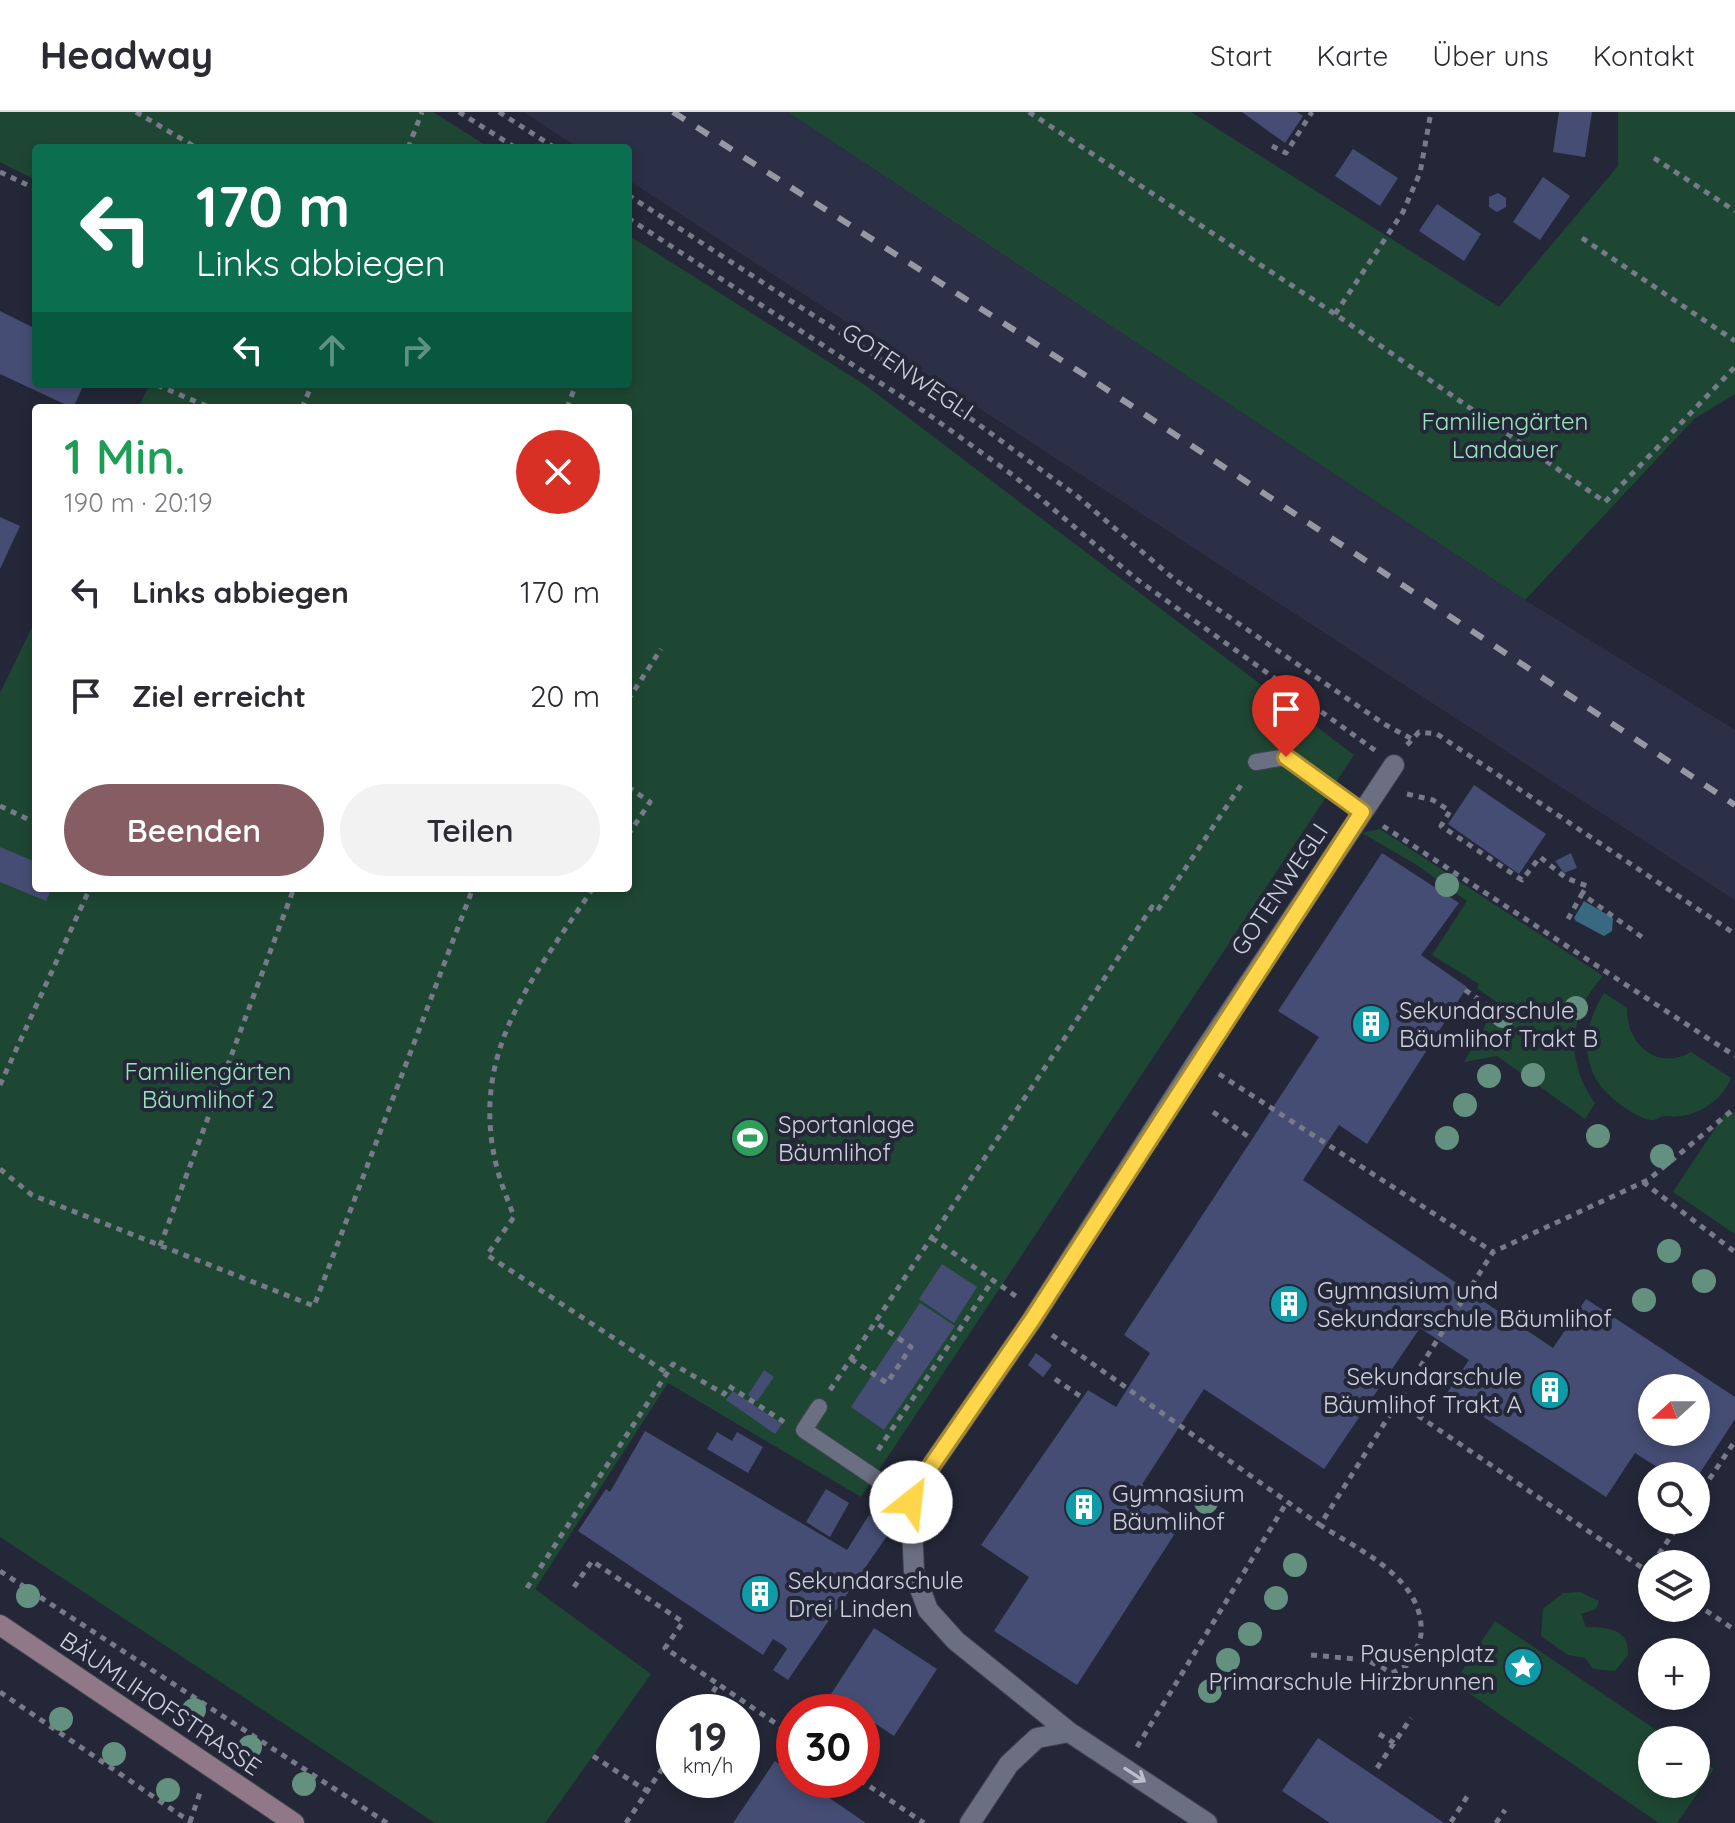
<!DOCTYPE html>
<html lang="de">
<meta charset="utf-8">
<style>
body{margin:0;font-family:Quicksand,sans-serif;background:#f2f2f3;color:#2b2b33;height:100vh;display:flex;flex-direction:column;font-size:30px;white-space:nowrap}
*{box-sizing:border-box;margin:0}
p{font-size:26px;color:#7c7c81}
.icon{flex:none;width:44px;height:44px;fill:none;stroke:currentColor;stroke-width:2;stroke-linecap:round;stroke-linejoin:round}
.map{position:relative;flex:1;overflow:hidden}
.side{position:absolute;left:32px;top:292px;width:600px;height:488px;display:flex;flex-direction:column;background:#fff;border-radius:8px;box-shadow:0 4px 12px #0003}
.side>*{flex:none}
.hud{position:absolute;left:32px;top:32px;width:600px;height:244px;border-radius:8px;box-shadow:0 4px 12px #0003;background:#0b6e4f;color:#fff;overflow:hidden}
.needle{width:52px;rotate:249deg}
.controls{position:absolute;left:1638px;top:1262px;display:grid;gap:16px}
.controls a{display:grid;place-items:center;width:72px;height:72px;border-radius:50%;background:#fff;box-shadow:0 4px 12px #0003;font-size:40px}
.speed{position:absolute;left:656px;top:1582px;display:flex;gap:16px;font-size:40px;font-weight:700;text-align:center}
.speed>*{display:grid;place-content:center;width:104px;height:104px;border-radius:50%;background:#fff;box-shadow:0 4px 12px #0003;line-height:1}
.speed small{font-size:20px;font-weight:400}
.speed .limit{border:12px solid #d22;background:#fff;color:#111}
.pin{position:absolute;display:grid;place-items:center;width:68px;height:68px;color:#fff;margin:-82px -34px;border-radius:50% 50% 50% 0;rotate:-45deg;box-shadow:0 0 8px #0007}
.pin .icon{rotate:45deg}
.me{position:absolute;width:88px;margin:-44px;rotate:29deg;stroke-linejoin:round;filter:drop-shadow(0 0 6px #0008)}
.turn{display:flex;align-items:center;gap:28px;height:168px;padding:0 32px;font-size:36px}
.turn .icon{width:104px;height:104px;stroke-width:2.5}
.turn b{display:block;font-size:56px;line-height:68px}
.lanes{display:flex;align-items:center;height:76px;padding:0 32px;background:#0003;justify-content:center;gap:40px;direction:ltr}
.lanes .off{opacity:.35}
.round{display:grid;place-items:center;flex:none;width:84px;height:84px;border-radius:42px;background:#f2f2f3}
.overview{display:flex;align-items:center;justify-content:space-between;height:136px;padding:0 32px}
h1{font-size:48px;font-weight:600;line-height:60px;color:#1e9e55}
.button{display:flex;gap:16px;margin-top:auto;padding:16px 32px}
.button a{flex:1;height:92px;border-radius:48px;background:#865d63;color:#fff;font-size:32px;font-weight:600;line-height:92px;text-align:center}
.button a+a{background:#f2f2f3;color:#2b2b33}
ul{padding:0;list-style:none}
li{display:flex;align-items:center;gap:24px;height:104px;padding:0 32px}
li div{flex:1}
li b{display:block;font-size:30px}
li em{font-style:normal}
header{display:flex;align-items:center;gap:48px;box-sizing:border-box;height:112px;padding:0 40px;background:#fff;border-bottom:2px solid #e1e1e2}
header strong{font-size:38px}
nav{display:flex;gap:44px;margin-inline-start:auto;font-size:28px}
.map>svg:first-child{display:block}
.built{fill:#2c3046}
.green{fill:#1e4733}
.water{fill:#396981}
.building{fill:#464d74;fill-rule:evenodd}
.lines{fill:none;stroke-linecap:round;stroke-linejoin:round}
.service-casing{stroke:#3f4250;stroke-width:18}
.minor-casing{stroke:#3f4250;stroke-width:22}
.secondary-casing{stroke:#3f4250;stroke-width:22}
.path{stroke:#777a88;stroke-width:5;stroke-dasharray:6 6;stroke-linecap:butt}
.service{stroke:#6a6f82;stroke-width:16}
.minor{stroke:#6a6f82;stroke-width:20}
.secondary{stroke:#907889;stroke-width:20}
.rail{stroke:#9598a5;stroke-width:6;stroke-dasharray:14 14;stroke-linecap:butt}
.tree{fill:#649080}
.oneway{stroke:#bbbecb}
.route-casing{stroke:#a68a30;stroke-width:20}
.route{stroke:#ffd54a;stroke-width:14}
.labels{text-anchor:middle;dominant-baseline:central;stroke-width:8;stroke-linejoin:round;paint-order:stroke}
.street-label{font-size:24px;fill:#cfd2dd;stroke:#242737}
.park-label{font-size:24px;fill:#99e5bb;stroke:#242737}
.poi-label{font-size:24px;fill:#cfd2dd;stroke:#242737;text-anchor:start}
</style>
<header>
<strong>Headway</strong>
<nav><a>Start</a><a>Karte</a><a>Über uns</a><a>Kontakt</a></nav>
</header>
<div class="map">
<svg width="1735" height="1711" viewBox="0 0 1735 1711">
<rect width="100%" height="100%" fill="#242737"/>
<!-- built -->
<path class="built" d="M524 0H788L1525 488 1735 618V788L628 68V36H579Z"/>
<!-- green -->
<path class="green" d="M0 0H433L490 36H36V68L0 50Z
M788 0H1191L1499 195 1618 54V0H1735V282L1694 307 1525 488Z
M628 123 865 273 1354 643 861 1385 668 1271 535 1477 651 1562 545 1711H435L0 1425V581L36 507V776H628V296H138L150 272H628Z
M1380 717 1603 864C1568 902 1565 950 1595 991L1585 1007 1497 944 1464 950 1498 891 1477 876 1479 872 1432 843 1467 789 1417 753 1362 721Z
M1604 881 1627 896C1626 931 1656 960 1691 940L1731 966C1720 992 1693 1007 1667 1004 1660 1003 1657 1009 1650 1008 1638 1005 1626 997 1617 990 1579 961 1580 919 1604 881Z
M1728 997 1735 1002V1122L1673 1080Z
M1580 1480 1599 1489 1596 1497 1581 1502 1586 1515C1607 1516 1629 1515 1628 1543L1615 1559 1593 1557 1585 1546 1568 1543 1541 1524 1543 1497 1563 1481Z
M1495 1509 1671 1628H1652V1672H1696V1645L1714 1657 1677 1711H1659L1454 1571Z"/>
<!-- water -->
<path class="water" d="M1584 789 1613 806 1612 819 1604 824 1576 809 1574 806Z"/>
<!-- building -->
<path class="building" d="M1242 0H1297L1303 4 1285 31Z
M1559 0H1592L1585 45 1553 40Z
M1353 37 1398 66 1380 94 1335 64Z
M1543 65 1570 84 1540 128 1513 110Z
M1498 81 1506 86V95L1497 100 1489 95V85Z
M1437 92 1481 122 1464 149 1419 119Z
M0 199 36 217V272H84L73 296 0 262Z
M0 405 20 414 0 457Z
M1474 673 1546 722 1519 762 1448 712Z
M0 735 36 750V776H52L46 789 0 770Z
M1382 741 1459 791 1421 843 1467 875 1367 1032 1339 1013 1303 1068 1553 1236 1586 1187 1735 1285V1307L1698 1364H1671L1635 1341 1606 1385 1447 1281 1469 1248 1420 1216 1324 1357 1204 1277 1137 1380 1183 1409 1077 1573 994 1519 1029 1465 981 1433 1088 1278 1116 1295 1150 1241 1124 1223 1319 925 1278 899ZM1652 1276H1696V1320H1652Z
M1571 741 1577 756 1564 761 1555 749Z
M942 1152 977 1175 954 1211 919 1187Z
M920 1191 955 1214 884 1318 851 1295Z
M1036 1241 1052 1253 1043 1265 1028 1253Z
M764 1258 774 1265 757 1289 748 1283Z
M733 1279 782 1312 775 1322 726 1288Z
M645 1319 847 1438 869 1403 891 1418 788 1568 773 1558 787 1537 783 1533 773 1527 763 1543 578 1419 606 1377 610 1380Z
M717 1320 732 1329 737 1320 763 1335 748 1361 707 1337Z
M826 1377 849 1391 830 1425 806 1410Z
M874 1516 937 1557 894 1624 831 1582Z
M1318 1626 1444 1711H1330L1282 1679Z
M775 1649 794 1662V1668H803L866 1711H733Z"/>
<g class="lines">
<defs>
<path id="service" d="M1256 650 1286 645 1362 700
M819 1295 804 1318 911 1390"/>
<path id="minor" d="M970 1711 1009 1652 1037 1626 1069 1620
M1207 1711 1069 1620 956 1529 928 1498 914 1460 911 1390 914 1379 1032 1208 1198 948 1394 653"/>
<path id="secondary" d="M0 1513 294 1711"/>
</defs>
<!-- service casing -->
<use href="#service" class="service-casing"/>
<!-- minor casing -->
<use href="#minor" class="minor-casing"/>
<!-- secondary casing -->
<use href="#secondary" class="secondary-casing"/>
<!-- path -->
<path class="path" d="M136 0 197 36
M459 0 516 36
M499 0 555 36
M1029 0 1335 202 1605 390 1735 255
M1272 34 1286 41 1312 0
M408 36 422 0
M1654 46 1735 99
M0 60 36 77
M628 83 956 296 1077 384 1174 467 1384 612 1412 627
M628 106 925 300 1014 364 1135 466 1376 639
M1582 126 1735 229
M628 138 630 133
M1335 202 1403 100 1420 61 1431 0
M157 273 211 296
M302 296 312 272
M567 296 576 272
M628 588 661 537
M1407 633 1419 620 1437 622 1735 822
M628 675 650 690 628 723
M1407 682 1433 688 1450 699 1441 714 1522 768 1540 745 1566 766 1587 774 1582 782 1646 828
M0 694 36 711
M1383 714 1735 944
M593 776C535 864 469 938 496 1052 500 1070 508 1088 514 1105L487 1143 667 1261
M1568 807 1582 782
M1465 878 1494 898
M1219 962 1493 1140
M0 973 90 776
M1213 1000 1249 1025
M0 1057 32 1083 314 1194 473 776
M1643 1070 1735 1140
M932 1126 1017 1185
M160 1134 294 776
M1052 1223 1320 1413 1493 1140 1648 1068 1735 996
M851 1247 887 1271 911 1235 875 1210
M1055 1267 1083 1286
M830 1278 1152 795 1157 799 1243 670
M1398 1290 1647 1459 1652 1452
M878 1338 993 1168
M1140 1374 1166 1391
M1696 1387 1735 1329
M1652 1452 1682 1408
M0 1459 387 1711
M574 1475 592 1449 683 1510 665 1536 718 1572
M527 1476 673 1252 724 1282 729 1274 784 1310
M1696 1492 1735 1518
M1311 1543 1367 1548 1392 1561 1410 1552C1413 1543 1420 1531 1421 1522 1425 1467 1359 1438 1320 1413
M0 1580 192 1711
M700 1600 718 1572 794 1624
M1379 1622 1394 1631
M1137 1635 1287 1390
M593 1644 647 1679
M1377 1656 1411 1606
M860 1668 924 1711
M807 1671 809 1668
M190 1710 201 1678
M1451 1710 1470 1680
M626 1711 674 1639
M1496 1711 1505 1698"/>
<!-- service -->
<use href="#service" class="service"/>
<!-- minor -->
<use href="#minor" class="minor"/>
<!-- secondary -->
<use href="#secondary" class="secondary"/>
<!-- rail -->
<path class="rail" d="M673 0 1094 269 1735 693"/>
</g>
<!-- trees -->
<g class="tree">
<circle cx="1447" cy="773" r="12"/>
<circle cx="1576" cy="896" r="12"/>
<circle cx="1503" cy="904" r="12"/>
<circle cx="1533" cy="963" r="12"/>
<circle cx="1489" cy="964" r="12"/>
<circle cx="1465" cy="993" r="12"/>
<circle cx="1598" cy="1024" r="12"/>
<circle cx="1447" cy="1026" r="12"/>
<circle cx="1662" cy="1044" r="12"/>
<circle cx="1669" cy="1139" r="12"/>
<circle cx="1704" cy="1169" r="12"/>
<circle cx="1644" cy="1188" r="12"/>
<circle cx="1206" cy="1390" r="12"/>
<circle cx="1295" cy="1453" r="12"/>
<circle cx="28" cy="1484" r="12"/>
<circle cx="1276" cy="1486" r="12"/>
<circle cx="1250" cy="1522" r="12"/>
<circle cx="1228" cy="1548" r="12"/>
<circle cx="1210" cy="1579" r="12"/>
<circle cx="194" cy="1598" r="12"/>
<circle cx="61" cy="1607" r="12"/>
<circle cx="250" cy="1635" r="12"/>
<circle cx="114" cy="1642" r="12"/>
<circle cx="304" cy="1672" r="12"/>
<circle cx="168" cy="1678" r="12"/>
</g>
<!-- one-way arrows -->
<defs><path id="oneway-shaft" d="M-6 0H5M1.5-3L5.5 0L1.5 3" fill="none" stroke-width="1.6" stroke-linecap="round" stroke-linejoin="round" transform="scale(2)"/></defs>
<use class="oneway" href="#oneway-shaft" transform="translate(1135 1663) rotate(33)"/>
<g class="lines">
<defs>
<path id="route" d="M911 1390 914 1379 1032 1208 1362 700 1286 645"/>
</defs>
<!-- route casing -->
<use href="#route" class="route-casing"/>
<!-- route -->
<use href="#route" class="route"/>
</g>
<!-- icons -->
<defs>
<symbol id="building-disc" viewBox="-11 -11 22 22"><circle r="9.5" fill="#0f9aa8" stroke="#242737"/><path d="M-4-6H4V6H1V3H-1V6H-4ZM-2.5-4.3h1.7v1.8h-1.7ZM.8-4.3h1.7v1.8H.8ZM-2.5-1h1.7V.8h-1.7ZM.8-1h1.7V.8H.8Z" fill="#fff"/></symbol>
<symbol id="stadium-disc" viewBox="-11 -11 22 22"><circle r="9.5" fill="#2e9e5b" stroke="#242737"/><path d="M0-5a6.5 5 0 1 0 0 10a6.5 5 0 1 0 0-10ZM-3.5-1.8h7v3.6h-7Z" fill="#fff"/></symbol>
<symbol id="sight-disc" viewBox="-11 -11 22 22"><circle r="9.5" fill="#0f9aa8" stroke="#242737"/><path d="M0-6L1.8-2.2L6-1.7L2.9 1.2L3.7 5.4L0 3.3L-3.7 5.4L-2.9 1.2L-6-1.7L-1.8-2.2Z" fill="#fff"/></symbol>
</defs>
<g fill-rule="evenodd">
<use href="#building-disc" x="1349" y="890" width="44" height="44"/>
<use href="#stadium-disc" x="728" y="1004" width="44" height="44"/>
<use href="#building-disc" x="1267" y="1170" width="44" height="44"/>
<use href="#building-disc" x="1528" y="1256" width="44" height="44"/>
<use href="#building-disc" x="1062" y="1373" width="44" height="44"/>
<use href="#building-disc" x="738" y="1460" width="44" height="44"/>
<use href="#sight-disc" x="1501" y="1533" width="44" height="44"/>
</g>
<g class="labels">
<!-- street labels -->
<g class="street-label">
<text transform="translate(908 259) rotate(34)">GOTENWEGLI</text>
<text transform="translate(1279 777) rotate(-56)">GOTENWEGLI</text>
<text transform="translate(161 1591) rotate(34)">BÄUMLIHOFSTRASSE</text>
</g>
<!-- park labels -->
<g class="park-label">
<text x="1505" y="309">Familiengärten<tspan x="1505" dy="28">Landauer</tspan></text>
<text x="208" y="959">Familiengärten<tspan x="208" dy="28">Bäumlihof 2</tspan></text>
</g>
<!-- poi labels -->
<g class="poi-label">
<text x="1399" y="898">Sekundarschule<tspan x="1399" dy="28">Bäumlihof Trakt B</tspan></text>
<text x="778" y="1012">Sportanlage<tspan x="778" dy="28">Bäumlihof</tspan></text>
<text x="1317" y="1178">Gymnasium und<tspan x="1317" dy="28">Sekundarschule Bäumlihof</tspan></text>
<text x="1522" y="1264" text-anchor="end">Sekundarschule<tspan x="1522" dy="28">Bäumlihof Trakt A</tspan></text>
<text x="1112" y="1381">Gymnasium<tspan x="1112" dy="28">Bäumlihof</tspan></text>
<text x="788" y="1468">Sekundarschule<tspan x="788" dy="28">Drei Linden</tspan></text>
<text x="1495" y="1541" text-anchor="end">Pausenplatz<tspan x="1495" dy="28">Primarschule Hirzbrunnen</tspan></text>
</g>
</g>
</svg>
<div class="controls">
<a><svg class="needle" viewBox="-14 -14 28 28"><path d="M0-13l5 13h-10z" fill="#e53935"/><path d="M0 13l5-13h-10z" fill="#7c7c81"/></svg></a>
<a><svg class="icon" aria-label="search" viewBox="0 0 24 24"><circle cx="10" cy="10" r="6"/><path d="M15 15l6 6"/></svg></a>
<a><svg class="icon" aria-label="layers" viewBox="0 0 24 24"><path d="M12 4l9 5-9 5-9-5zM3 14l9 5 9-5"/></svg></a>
<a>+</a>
<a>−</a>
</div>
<div class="speed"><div>19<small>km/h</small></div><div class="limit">30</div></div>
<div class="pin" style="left:1286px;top:645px;background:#d93025"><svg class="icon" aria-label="arrive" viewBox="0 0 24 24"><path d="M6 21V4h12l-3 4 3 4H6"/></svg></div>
<svg class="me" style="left:911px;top:1390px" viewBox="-20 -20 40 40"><circle r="19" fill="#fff"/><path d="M0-13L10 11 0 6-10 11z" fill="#ffd54a"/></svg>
<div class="hud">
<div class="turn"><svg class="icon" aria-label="left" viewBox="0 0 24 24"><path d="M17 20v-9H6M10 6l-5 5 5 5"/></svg><div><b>170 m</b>Links abbiegen</div></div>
<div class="lanes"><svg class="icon" aria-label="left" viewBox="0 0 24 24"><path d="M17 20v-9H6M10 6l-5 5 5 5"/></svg><svg class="icon off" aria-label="ahead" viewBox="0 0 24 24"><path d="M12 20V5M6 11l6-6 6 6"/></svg><svg class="icon off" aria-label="right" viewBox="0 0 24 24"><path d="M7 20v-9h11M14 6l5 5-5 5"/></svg></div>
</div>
<section class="side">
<div class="overview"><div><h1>1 Min.</h1><p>190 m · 20:19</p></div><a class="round" style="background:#d93025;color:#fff"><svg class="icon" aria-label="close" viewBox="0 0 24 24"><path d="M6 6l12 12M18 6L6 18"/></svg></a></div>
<ul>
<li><svg class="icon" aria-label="left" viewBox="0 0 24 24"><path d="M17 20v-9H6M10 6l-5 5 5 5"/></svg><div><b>Links abbiegen</b></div><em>170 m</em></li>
<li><svg class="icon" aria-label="arrive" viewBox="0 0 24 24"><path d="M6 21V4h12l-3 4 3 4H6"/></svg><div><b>Ziel erreicht</b></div><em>20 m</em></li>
</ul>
<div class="button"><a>Beenden</a><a>Teilen</a></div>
</section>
</div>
